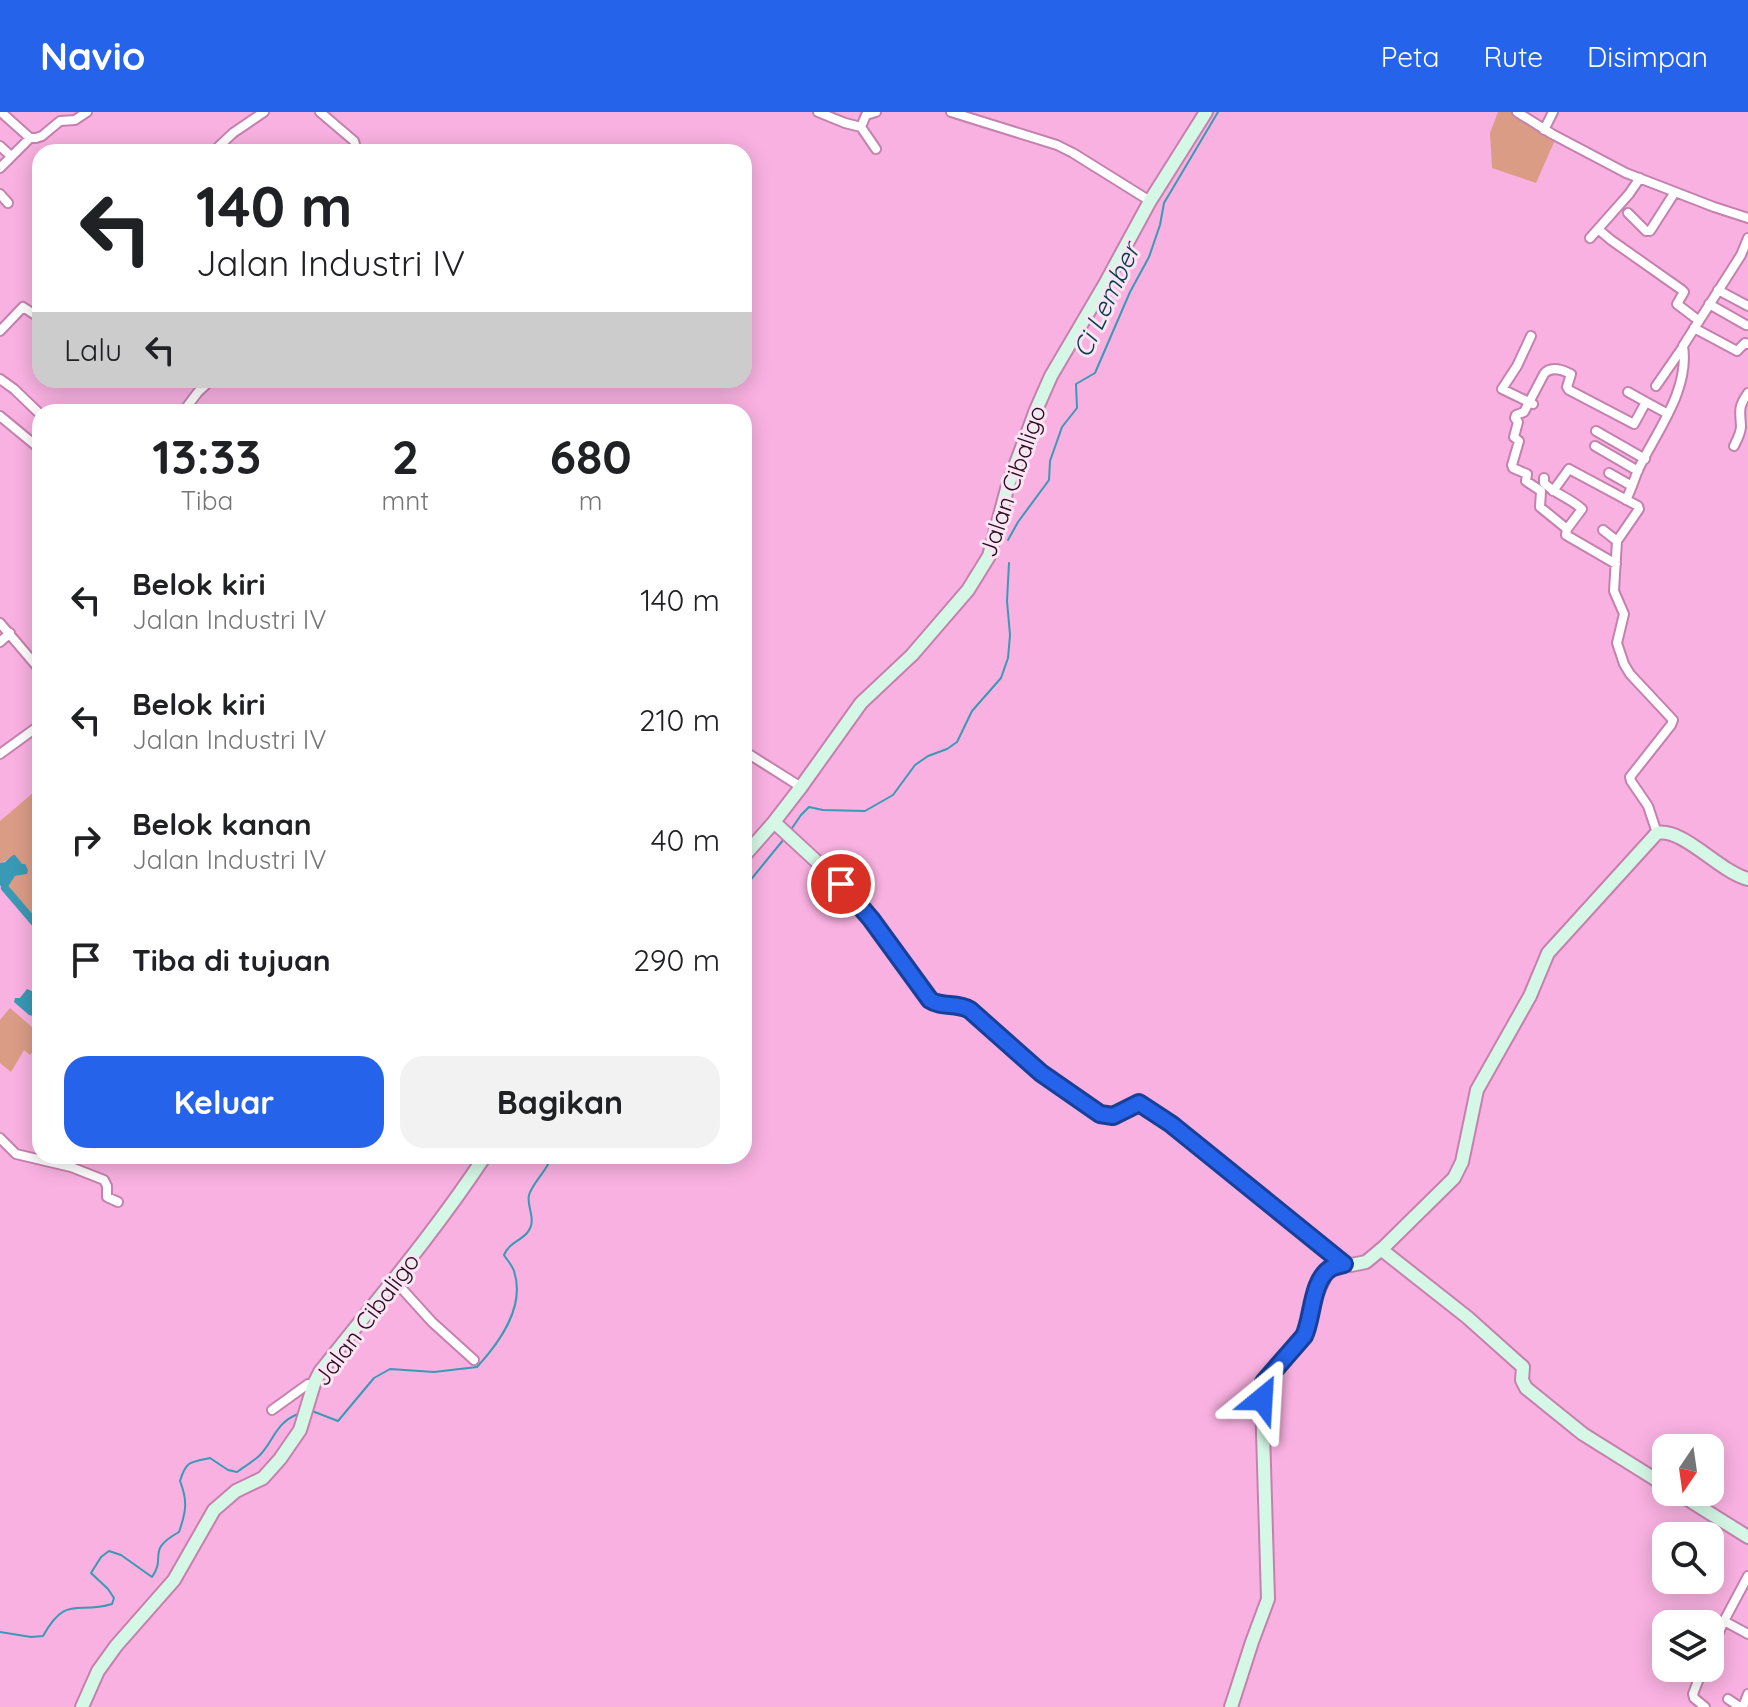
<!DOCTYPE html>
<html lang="id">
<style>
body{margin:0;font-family:Quicksand,sans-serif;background:#f2f2f2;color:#202124;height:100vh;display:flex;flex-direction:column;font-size:30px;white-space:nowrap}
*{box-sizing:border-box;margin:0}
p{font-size:26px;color:#757577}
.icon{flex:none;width:44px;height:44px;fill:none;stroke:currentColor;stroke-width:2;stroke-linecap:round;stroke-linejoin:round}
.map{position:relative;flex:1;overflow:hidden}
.side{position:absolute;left:32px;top:292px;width:720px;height:760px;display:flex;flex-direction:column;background:#fff;border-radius:24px;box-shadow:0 4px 20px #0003}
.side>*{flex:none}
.hud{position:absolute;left:32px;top:32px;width:720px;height:244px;border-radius:24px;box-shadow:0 4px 20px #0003;background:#fff;color:#202124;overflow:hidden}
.needle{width:52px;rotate:193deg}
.controls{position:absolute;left:1652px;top:1322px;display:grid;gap:16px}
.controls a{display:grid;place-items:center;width:72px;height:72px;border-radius:16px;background:#fff;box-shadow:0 4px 20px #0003;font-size:40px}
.pin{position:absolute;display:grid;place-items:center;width:68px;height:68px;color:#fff;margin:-34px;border:4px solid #fff;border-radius:50%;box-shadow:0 2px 8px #0007}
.me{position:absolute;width:88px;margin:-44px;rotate:27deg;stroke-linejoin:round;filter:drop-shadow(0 0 6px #0008)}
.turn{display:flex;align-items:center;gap:28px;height:168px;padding:0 32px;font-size:36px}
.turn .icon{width:104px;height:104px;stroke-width:2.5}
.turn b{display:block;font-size:56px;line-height:68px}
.then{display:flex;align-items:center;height:76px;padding:0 32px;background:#0003;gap:16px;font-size:30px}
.eta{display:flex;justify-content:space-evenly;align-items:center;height:136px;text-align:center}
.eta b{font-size:48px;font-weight:800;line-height:56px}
.action{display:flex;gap:16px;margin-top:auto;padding:16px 32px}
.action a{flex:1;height:92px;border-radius:24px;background:#2563eb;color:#fff;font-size:32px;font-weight:800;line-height:92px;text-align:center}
.action a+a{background:#f2f2f2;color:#202124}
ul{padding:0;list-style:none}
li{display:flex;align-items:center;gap:24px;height:120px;padding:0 32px}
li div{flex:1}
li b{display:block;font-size:30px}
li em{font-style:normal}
header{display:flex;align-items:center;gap:48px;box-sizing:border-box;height:112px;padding:0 40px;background:#2563eb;color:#fff}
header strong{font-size:38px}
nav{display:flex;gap:44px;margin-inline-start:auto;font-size:28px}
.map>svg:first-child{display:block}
.green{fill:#db9c86}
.water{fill:#3a99b4}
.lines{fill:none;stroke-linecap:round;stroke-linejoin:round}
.stream{stroke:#3a99b4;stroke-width:2}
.canal{stroke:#3a99b4;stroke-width:8}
.street-casing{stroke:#c581ae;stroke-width:12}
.secondary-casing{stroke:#c581ae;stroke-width:16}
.street{stroke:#fff;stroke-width:8}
.secondary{stroke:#d5f8e6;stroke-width:12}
.route-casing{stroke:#184099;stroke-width:20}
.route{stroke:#2563eb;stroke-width:14}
.labels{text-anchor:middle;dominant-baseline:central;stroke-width:6;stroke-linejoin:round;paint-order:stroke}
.street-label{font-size:24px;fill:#260d1f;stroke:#fbe5f3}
.water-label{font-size:26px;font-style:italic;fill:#033e4d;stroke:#fbe5f3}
</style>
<header>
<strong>Navio</strong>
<nav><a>Peta</a><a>Rute</a><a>Disimpan</a></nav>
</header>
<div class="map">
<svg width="1748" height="1595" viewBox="0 0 1748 1595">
<rect width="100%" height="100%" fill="#f9b1e1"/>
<!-- green -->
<path class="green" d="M1498 0H1514L1555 28 1536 71 1492 56 1490 21Z
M40 675V812L5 776 15 764 27 762C25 753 20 748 11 746L0 751V709Z
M10 896 40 922V931L30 943 24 938 11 960 0 951V908Z"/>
<!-- water -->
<path class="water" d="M13 743H15L22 752H25L28 758 27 762 15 764 7 776 3 777 0 773V751L5 750Z
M27 877 36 881 40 880V906L29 903 14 890 15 886H20Z"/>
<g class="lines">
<!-- stream -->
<path class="stream" d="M1008 428 1018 410 1049 368 1050 349 1062 315 1077 296 1076 272 1095 261 1130 180 1149 145 1160 113 1164 91 1218 0
M790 719 801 703 809 695 823 698 865 699 893 683 915 653 928 644 947 637 957 630 972 599 1001 566 1008 546 1010 523 1007 489 1009 451
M744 776 784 727
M312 1299 338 1309 374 1266 390 1257 434 1260 477 1255C499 1231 526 1195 514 1159 512 1153 507 1148 504 1143 509 1131 520 1129 527 1121 538 1108 526 1095 529 1083 533 1070 547 1059 552 1044
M0 1520 31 1525 43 1524C66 1482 77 1503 112 1492L114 1486 108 1477 91 1461 101 1445 109 1439 121 1443 152 1465C167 1444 145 1439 179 1420 186 1400 188 1389 180 1369 186 1349 190 1350 210 1346L228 1358 237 1360C244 1355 252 1350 259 1344 274 1329 275 1311 298 1302"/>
<!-- canal -->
<path class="canal" d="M5 776 40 817"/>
<defs>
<path id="street" d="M1 0 30 26
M320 0 354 29 356 36 352 40
M818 0 845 11 861 15 876 37
M951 0 1057 33 1073 41 1150 89
M1517 0 1552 22 1626 61 1714 95 1748 106
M861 15 866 3 876 0
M1544 18 1553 0
M30 26H36L42 24 60 9 75 8 87 0
M0 34 11 44
M213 40 233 21 264 0
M0 56 30 26
M0 82 8 91
M1628 101 1646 119H1650L1675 80
M1598 117 1611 128 1682 178 1684 180 1677 192 1698 208
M1590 126 1629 82 1640 66
M1718 178 1748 194
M1709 192 1746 213
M1694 216 1737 239 1745 231 1748 232
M0 219 23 195 40 206
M1531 224 1517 254 1502 277 1533 292
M0 267 14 277 40 302
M1656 274 1683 235
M1628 280 1646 290
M183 300 198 280 211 268
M0 304 40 337
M1596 319 1645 347
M1595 334 1638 359
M1734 334C1737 328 1741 321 1741 314 1740 298 1738 295 1748 281
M1609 361 1632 374
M1544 366V371C1555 382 1570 386 1582 397L1567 417
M1553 379 1569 357 1638 394 1639 397 1617 429 1614 479 1624 502 1617 531 1624 552 1630 562 1673 608 1671 613 1630 665 1631 669 1648 694 1657 721
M1626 388C1631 378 1634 368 1638 358 1656 320 1690 278 1683 234L1741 143 1748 126
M1603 418 1617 429
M1616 452 1566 423 1567 417 1540 395 1541 379 1526 369 1527 362 1513 356 1512 353 1519 329 1514 325 1518 310 1515 306 1516 303 1524 300 1544 262C1551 253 1563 258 1571 262L1567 275 1569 278 1634 312 1646 290 1668 302
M0 511 40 558
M0 530 10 521
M744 639 801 675
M0 642 40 613
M0 1026 16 1042 71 1055 104 1068 107 1074V1085L118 1090
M394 1168 432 1210 474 1248
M272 1298 308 1272H314
M1724 1509 1748 1522
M1710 1540 1724 1509 1748 1464
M1703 1556 1693 1582 1694 1586 1705 1595
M1728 1587 1740 1595
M1743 1595 1748 1582"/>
<path id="secondary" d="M774 710 841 772 871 807 930 888C942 896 957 890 970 898L1041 961 1100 1002 1113 1004 1139 991 1142 992 1171 1012 1344 1152
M744 744 774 710 801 675 861 591 912 543 968 478 989 444 1008 373 1036 298 1051 264 1105 172 1150 89 1206 0
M1382 1138 1467 1205 1523 1255 1522 1268 1526 1276 1583 1322 1666 1374
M1676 1380 1748 1425
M82 1595 98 1559 116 1534 174 1468 214 1398 236 1379 263 1366 280 1347 300 1318 314 1272 320 1260C376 1189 435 1120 485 1044
M1231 1595 1252 1530 1268 1487 1262 1287 1264 1270 1304 1224 1307 1218 1311 1194 1326 1162 1331 1156 1344 1152 1351 1153 1366 1150 1384 1135 1454 1066 1462 1050 1477 978 1530 884 1548 841 1657 721C1684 716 1718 759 1748 767"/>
</defs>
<!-- street casing -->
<use href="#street" class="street-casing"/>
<!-- secondary casing -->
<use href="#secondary" class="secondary-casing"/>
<!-- street -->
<use href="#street" class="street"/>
<!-- secondary -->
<use href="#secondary" class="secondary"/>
</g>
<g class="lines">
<defs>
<path id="route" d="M841 772 871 807 930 888C942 896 957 890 970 898L1041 961 1100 1002 1113 1004 1139 991 1171 1012 1344 1152C1340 1153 1335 1154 1331 1156 1311 1168 1313 1206 1304 1224L1264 1270 1262 1287"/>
</defs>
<!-- route casing -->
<use href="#route" class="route-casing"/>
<!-- route -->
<use href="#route" class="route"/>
</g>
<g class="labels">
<!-- street labels -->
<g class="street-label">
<text transform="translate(1012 369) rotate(-71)">Jalan Cibaligo</text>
<text transform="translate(366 1207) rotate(-53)">Jalan Cibaligo</text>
</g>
<!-- water labels -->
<g class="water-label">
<text transform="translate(1106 188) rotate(-65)">Ci Lember</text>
</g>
</g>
</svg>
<div class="controls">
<a><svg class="needle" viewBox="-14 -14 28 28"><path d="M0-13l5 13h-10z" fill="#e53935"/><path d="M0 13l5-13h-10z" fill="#757577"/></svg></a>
<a><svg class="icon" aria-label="search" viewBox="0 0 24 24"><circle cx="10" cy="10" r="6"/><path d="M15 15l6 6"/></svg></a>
<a><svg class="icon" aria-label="layers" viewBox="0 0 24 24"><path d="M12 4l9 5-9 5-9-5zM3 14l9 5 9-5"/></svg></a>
</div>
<div class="pin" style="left:841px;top:772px;background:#d93025"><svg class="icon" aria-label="arrive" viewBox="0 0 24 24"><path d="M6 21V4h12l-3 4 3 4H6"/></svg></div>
<svg class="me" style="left:1262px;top:1287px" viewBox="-20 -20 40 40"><path d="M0-17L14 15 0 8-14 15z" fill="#2563eb" stroke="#fff" stroke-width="4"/></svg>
<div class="hud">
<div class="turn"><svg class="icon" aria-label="left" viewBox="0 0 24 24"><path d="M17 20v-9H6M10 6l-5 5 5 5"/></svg><div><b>140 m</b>Jalan Industri IV</div></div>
<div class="then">Lalu<svg class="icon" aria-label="left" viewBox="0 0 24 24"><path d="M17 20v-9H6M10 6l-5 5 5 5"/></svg></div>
</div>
<section class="side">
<div class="eta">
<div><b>13:33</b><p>Tiba</p></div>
<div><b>2</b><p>mnt</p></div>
<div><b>680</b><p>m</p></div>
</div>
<ul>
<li><svg class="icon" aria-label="left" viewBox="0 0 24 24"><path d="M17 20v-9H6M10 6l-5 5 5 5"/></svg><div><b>Belok kiri</b><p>Jalan Industri IV</p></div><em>140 m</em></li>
<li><svg class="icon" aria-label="left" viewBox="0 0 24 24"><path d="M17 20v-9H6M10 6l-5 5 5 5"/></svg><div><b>Belok kiri</b><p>Jalan Industri IV</p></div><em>210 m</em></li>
<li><svg class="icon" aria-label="right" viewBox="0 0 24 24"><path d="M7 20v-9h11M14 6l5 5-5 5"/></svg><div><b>Belok kanan</b><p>Jalan Industri IV</p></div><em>40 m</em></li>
<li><svg class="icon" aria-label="arrive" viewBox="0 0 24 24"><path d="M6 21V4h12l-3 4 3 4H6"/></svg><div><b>Tiba di tujuan</b></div><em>290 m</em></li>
</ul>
<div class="action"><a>Keluar</a><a>Bagikan</a></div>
</section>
</div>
